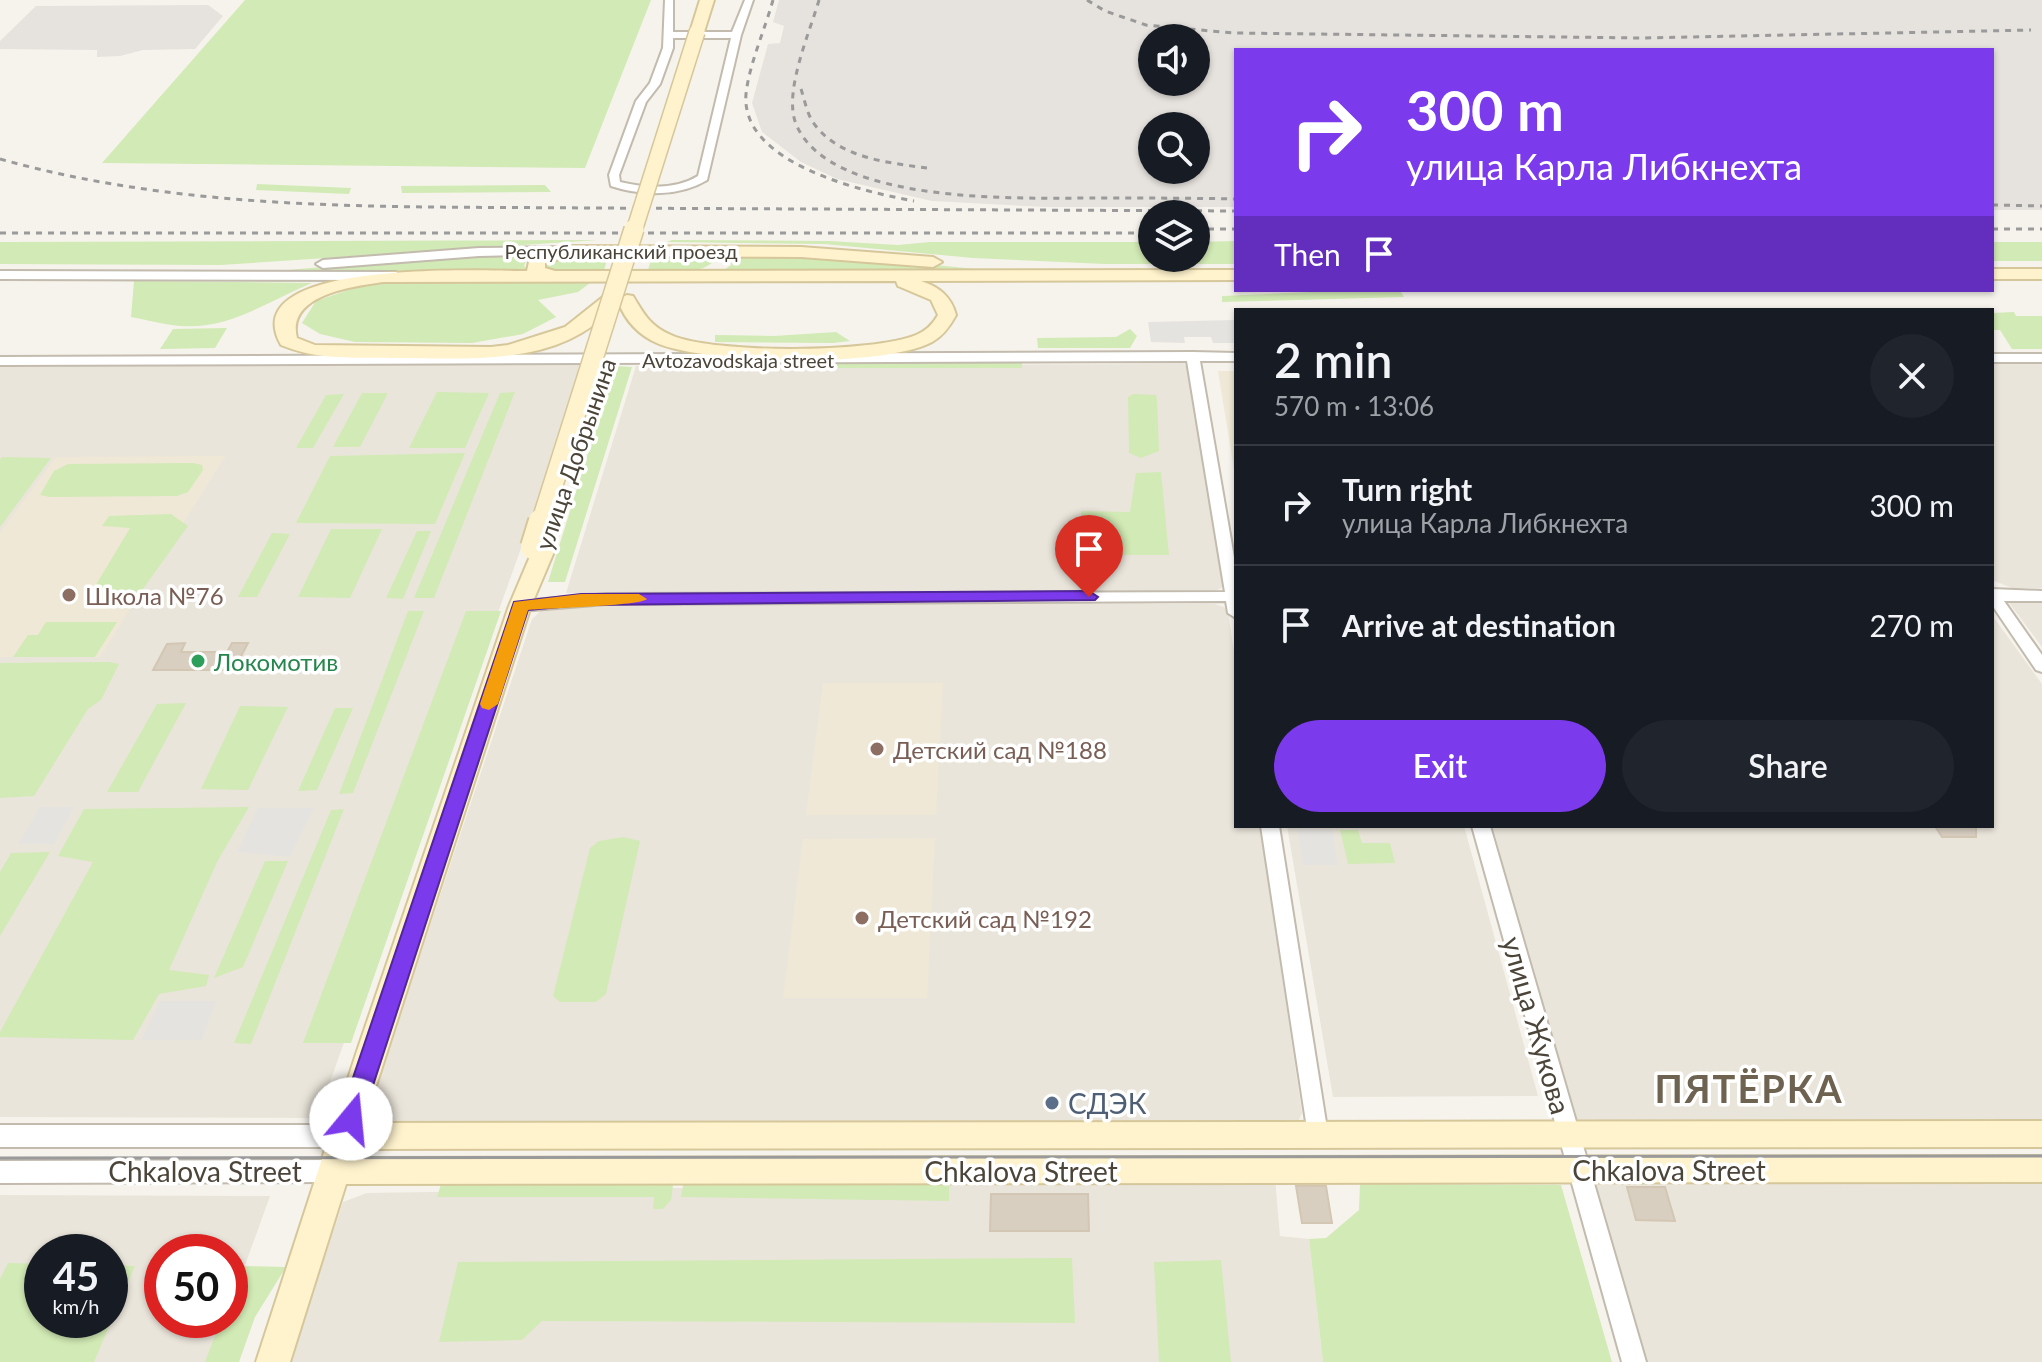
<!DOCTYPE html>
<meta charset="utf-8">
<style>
body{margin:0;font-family:Lato,sans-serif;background:#20242c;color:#f1f3f6;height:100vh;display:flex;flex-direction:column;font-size:30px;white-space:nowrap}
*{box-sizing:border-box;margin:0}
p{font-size:26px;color:#9ea1a6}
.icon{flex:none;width:44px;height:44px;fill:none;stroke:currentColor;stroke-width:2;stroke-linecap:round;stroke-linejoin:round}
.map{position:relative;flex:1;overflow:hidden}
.details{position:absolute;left:1234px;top:308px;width:760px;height:520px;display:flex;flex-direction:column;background:#171b24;border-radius:0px;box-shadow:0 2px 6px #0004}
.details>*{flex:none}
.hud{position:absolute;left:1234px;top:48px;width:760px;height:244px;border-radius:0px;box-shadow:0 2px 6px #0004;background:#7c3aed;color:#fff;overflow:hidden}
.fabs{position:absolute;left:1138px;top:24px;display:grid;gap:16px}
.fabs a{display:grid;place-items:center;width:72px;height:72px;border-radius:50%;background:#171b24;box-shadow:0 2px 6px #0004;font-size:40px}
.speed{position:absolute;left:24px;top:1234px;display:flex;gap:16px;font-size:40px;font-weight:700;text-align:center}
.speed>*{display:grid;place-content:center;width:104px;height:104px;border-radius:50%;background:#171b24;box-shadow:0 2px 6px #0004;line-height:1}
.speed small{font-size:20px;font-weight:400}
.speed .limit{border:12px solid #d22;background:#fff;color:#111}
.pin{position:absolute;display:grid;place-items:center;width:68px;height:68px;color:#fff;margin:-82px -34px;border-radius:50% 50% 50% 0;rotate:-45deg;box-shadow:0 0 8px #0007}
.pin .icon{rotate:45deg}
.me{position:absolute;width:88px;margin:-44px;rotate:17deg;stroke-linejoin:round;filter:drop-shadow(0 0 6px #0008)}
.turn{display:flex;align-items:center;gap:28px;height:168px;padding:0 40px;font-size:36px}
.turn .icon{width:104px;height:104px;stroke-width:2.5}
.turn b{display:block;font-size:56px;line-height:68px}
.then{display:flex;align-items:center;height:76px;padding:0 40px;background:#0003;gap:16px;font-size:30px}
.round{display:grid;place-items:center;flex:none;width:84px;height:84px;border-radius:42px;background:#20242c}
.overview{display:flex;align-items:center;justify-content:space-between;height:136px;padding:0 40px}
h1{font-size:48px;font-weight:600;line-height:60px}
.cta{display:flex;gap:16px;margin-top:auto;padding:16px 40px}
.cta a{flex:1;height:92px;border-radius:48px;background:#7c3aed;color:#fff;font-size:32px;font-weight:600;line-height:92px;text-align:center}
.cta a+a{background:#20242c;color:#f1f3f6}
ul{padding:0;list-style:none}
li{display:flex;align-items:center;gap:24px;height:120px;padding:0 40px;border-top:2px solid #363941}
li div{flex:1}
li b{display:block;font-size:30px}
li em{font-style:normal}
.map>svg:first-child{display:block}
.residential{fill:#eae5da;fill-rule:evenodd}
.industrial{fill:#e6e2dd;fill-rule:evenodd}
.education{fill:#efe8d6}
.green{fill:#d2eab5}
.parking{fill:#e5e3e0}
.building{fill:#d8cfc1;stroke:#d3c7b4;stroke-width:2}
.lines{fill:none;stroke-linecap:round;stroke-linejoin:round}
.minor-casing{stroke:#c2bbae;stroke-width:4}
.tertiary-casing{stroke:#c2bbae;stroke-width:4}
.secondary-casing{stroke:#d6c79b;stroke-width:4}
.minor{fill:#fff;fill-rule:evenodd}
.tertiary{fill:#fff;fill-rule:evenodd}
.secondary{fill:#fff3cd;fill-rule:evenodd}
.tram{stroke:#9a9a9a;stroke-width:3}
.rail{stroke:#9a9a9a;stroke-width:3;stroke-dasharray:6 6;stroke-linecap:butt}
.secondary-bridge-far2-casing{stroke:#d6c79b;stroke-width:18;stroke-linecap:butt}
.secondary-bridge-far1-casing{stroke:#d6c79b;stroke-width:22;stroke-linecap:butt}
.secondary-bridge-casing{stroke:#d6c79b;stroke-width:28;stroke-linecap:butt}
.secondary-bridge-far2{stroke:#fff3cd;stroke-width:15}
.secondary-bridge-far1{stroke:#fff3cd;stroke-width:19}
.secondary-bridge{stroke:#fff3cd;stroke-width:24}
.route{fill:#7c3aed;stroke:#51269a;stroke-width:2}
.slow{fill:#f59e0b}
.education-dot{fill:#8d6e63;stroke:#fff;stroke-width:3}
.leisure-dot{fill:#2e9e5b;stroke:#fff;stroke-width:3}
.service-dot{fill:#5c6f8a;stroke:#fff;stroke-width:3}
.labels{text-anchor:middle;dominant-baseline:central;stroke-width:7;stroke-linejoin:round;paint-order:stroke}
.far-street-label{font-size:20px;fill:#4b4439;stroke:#fff}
.street-label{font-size:24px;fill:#4b4439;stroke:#fff}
.education-label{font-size:24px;fill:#785e54;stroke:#fff;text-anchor:start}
.leisure-label{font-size:24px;fill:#27864d;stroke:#fff;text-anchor:start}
.near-street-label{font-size:28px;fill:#4b4439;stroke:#fff}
.near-service-label{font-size:28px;fill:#4e5e75;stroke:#fff;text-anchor:start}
.near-district-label{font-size:38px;font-weight:bold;letter-spacing:2px;fill:#6e6250;stroke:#fff}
</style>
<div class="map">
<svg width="2042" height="1362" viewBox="0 0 2042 1362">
<rect width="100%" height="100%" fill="#f6f3ec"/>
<!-- residential -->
<path class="residential" d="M1992 361H2042V588H2012L1992 580Z
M0 364H587L317 1118 0 1117Z
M1183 364 1190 367 1226 585 1214 592 566 593 636 366Z
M2007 600H2042V647Z
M586 602 1215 604 1224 607 1228 612 1236 665V826H1260L1302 1113 1298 1121 1286 1125 379 1124 372 1120 369 1112 371 1103 532 619 543 609Z
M1992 615 2042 684V1127L1576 1128 1489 826H1992Z
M1287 826H1464L1538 1096 1333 1097Z
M1585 1175H2042V1362H1640Z
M1275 1178 1280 1236 1309 1239 1323 1362H290L343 1202 367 1193Z
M0 1195 270 1196 230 1307V1252H162V1320H225L210 1362H0ZM42 1252H110V1320H42Z"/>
<!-- industrial -->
<path class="industrial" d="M779 0H2042V210H1992V50H1236V207H1047L932 201 837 179 801 162 762 132 752 103 768 44 780 43 784 26 773 22ZM1152 38H1196V82H1152ZM1152 126H1196V170H1152Z
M208 5 223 16 195 49 143 50 120 56 97 57V50L0 49V41L36 6Z"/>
<!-- education -->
<path class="education" d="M1218 371H1236V482Z
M225 456 100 657H0V533L56 457Z
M823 683H943L936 815H806Z
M935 838 927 998H783L803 839Z"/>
<!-- green -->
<path class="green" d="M245 0H651L585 168 102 163Z
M257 184 351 188 349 194 256 190Z
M545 185 551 192 402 193 401 186Z
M598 240 221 265 0 264V242Z
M672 240 828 241 898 245 930 242H1152V258H1196V242L1236 241V264H1105L973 258 824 244 667 242Z
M1992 242H2042V261H1992Z
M539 254 526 261 524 266 532 273 265 272 436 257Z
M609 254 604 270H552L542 263 554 255Z
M653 254 706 255 714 261C700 276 668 270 648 270Z
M730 255H828L998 271 720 273 731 265Z
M134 281 312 283C270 300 229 330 181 326 165 325 148 320 131 317Z
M409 282 590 283 578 292 538 300 556 317 523 334 472 343 355 342 320 334 302 323 316 301 360 286Z
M1333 291 1401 292 1404 297 1222 302V296Z
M2014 312 2016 316H2042V349H2012L2000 330H1992V313Z
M227 328 215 348 160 349 173 329Z
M1130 329 1137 336 1130 348H1038L1037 338 1116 337Z
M836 332 850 341 833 343 715 342V335L774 336Z
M1022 359V368H798L799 361Z
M615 366 632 367 565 582H548Z
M437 392 489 393 465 448H409Z
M515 392 434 598H414L500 393Z
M362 393H388L360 447H333Z
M344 394 313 448H296L326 395Z
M1133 394 1156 395 1157 400 1159 451 1141 458 1129 453 1128 397Z
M465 453 435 524 296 523 330 456Z
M2 457 51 458 0 527V460Z
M193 463 202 465 203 470 188 492 177 496 50 497 40 495 54 471 68 464Z
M1161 472 1169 555H1082L1081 511 1130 512 1136 473Z
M171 514 188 526 133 603H85L130 528 102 526 109 516Z
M331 529H382L350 598 298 597Z
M417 531H431L403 599 386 598Z
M272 533 290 534 257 597H238Z
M408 611H424L353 793 339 794Z
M466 611H501L351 1043H303Z
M46 622H117L95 657H13L28 635H38Z
M109 662 119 664 101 700 88 709 34 796 0 798V663Z
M186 703 138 792H107L157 704Z
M240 706 288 707 248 790 201 789Z
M335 708H353L317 790 298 791Z
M249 807 217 862 169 970 209 975 206 986 159 994 133 1040 0 1037V1032L93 862 58 856 84 809Z
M344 809 251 1044 234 1043 331 810Z
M1340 830H1358L1362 843H1390L1395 863 1348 864Z
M623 837 640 841 606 994 596 1002H560L553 996 590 848 599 841Z
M50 852 0 936V872L11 853Z
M265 861H288L243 967 214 978Z
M685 1176 949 1177V1201L681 1197Z
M443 1178H674L671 1200 663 1209H653L654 1197H437Z
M1360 1184 1561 1185 1612 1362H1323L1309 1239 1326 1238 1359 1210Z
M1072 1258 1075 1323 542 1321 522 1340 439 1342 458 1262Z
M1221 1260 1231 1362H1159L1154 1262Z
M8 1263 42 1264V1320H110V1265L135 1266 94 1362H0V1279Z
M240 1266 286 1267 255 1317 239 1362H205L221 1320H230V1294Z"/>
<!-- parking -->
<path class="parking" d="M1236 320V343H1213L1211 337H1184L1185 343 1151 342 1148 322Z
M40 807H74L54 844H18Z
M258 808H314L290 857 237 852Z
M1297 829H1332L1338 865H1303Z
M160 1001H216L202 1040H141Z"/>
<!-- building -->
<path class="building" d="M185 643 181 652H227L232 643H248L234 670H153L167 644Z
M1935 826H1976V837H1942Z
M1296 1186H1326L1332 1223H1302Z
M1627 1187H1665L1675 1221 1636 1220Z
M991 1194H1088L1089 1231H990Z"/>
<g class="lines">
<defs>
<path id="minor" d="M665 0H673V32H732L745 0H753L741 35 707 180C679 197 641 196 611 186L609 175 636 101 650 83 663 48ZM673 38H731L698 176C675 190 645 188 620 182L619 175 646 102 660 84 673 48Z
M1193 352 1236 353V361H1200L1236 569V618L1228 613 1226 601 607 604 520 611 512 606 520 601 607 594 1225 592 1187 361 0 365V357Z
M1992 354H2042V362H1992Z
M1992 589 2042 591V601H2004L2042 655V672L2036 670 1992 605Z
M1261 826H1279L1328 1135 1325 1141 1318 1143 1311 1141 1308 1135Z
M1472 826H1490L1646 1362H1622Z"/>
<path id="tertiary" d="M569 247 576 251 574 254 479 256 323 268 316 264 323 260 479 248Z
M0 271 396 272 403 276 396 280 0 279Z
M0 1125H346L355 1129 359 1136 355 1143 346 1147H0Z
M335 1160 344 1163 348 1171 344 1179 335 1182 0 1183V1161Z"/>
<path id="secondary" d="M700 0H714L704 32 697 36 690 32Z
M569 246 801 247 933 257 942 262 933 267 801 257 569 256 545 263V268L555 271 1236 270V280L921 281C939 287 951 296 956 315 950 326 943 336 932 342 883 368 711 364 659 344 640 336 625 321 618 301 566 368 471 358 396 358 354 357 320 361 281 345 231 257 491 271 527 271L530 257 546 249ZM896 281 898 286 931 300 938 315C933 324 926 331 916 335 872 353 713 354 671 335 650 326 644 314 633 296L627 295 618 299 610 295 604 296 565 327 508 345 491 347 315 345 297 338C286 295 353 286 384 282Z
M1992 269H2042V279H1992Z
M545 540 556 547 531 606 364 1123 2042 1121V1147L357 1149 354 1158 2042 1156V1182L346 1184 290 1362H256L356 1054 509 606 534 547Z"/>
</defs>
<!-- minor casing -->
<use href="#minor" class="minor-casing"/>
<!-- tertiary casing -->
<use href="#tertiary" class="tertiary-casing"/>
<!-- secondary casing -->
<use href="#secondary" class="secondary-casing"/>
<!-- minor -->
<use href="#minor" class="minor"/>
<!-- tertiary -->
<use href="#tertiary" class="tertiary"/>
<!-- secondary -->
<use href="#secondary" class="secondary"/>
<!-- tram -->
<path class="tram" d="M0 1158 2042 1156"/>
<!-- rail -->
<path class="rail" d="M773 0C765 29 749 65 746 94 740 164 865 192 914 201
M819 0C810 32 783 92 796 124 830 206 1022 198 1096 198 1143 198 1189 198 1236 199
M1087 0 1105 11 1146 25 1233 33 1643 38 2031 30
M801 89C805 101 807 115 815 125 840 158 889 163 927 168
M0 159C193 213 390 206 588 208 804 209 1020 210 1236 211
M1992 205 2042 206
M1196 229H1236
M1992 229H2042
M0 233H1152"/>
<defs>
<path id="secondary-bridge-far2" d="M634 231 697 32"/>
<path id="secondary-bridge-far1" d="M541 523 634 229"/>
<path id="secondary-bridge" d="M533 547 541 521"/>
</defs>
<!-- secondary-bridge-far2 casing -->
<use href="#secondary-bridge-far2" class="secondary-bridge-far2-casing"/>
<!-- secondary-bridge-far1 casing -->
<use href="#secondary-bridge-far1" class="secondary-bridge-far1-casing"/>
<!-- secondary-bridge casing -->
<use href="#secondary-bridge" class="secondary-bridge-casing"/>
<!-- secondary-bridge-far2 -->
<use href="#secondary-bridge-far2" class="secondary-bridge-far2"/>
<!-- secondary-bridge-far1 -->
<use href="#secondary-bridge-far1" class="secondary-bridge-far1"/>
<!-- secondary-bridge -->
<use href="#secondary-bridge" class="secondary-bridge"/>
</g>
<!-- route -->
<path class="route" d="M1089 591 1098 597 1095 600 581 605 528 610 362 1119 359 1125 351 1128 343 1125 339 1119 514 602 581 594Z"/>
<!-- slow -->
<path class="slow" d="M581 594H639L647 599C640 606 546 608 528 610L498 704 489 710 482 708 480 704 514 602Z"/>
<!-- markers -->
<g class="education-dot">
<circle cx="69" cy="595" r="8"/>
<circle cx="877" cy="749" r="8"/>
<circle cx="862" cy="918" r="8"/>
</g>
<circle class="leisure-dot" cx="198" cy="661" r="8"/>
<circle class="service-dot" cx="1052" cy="1103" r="8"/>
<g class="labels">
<!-- far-street labels -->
<g class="far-street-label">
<text x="621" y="251">Республиканский проезд</text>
<text x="738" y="360">Avtozavodskaja street</text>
</g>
<!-- street labels -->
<g class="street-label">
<text transform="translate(575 454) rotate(-71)">улица Добрынина</text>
</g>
<!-- education labels -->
<g class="education-label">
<text x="85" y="595">Школа №76</text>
<text x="893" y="749">Детский сад №188</text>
<text x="878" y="918">Детский сад №192</text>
</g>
<!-- leisure labels -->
<g class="leisure-label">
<text x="214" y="661">Локомотив</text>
</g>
<!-- near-street labels -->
<g class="near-street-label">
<text transform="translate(1537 1025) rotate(74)">улица Жукова</text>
<text x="1669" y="1170">Chkalova Street</text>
<text x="205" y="1171">Chkalova Street</text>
<text x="1021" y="1171">Chkalova Street</text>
</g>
<!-- near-service labels -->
<g class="near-service-label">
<text x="1068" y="1103">СДЭК</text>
</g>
<!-- near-district labels -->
<g class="near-district-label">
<text x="1749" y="1088">ПЯТЁРКА</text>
</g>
</g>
</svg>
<div class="fabs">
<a><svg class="icon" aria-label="sound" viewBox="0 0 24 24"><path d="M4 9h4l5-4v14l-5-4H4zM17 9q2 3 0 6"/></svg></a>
<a><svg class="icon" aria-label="search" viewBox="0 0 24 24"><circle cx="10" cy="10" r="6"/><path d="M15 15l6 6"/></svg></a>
<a><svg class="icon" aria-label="layers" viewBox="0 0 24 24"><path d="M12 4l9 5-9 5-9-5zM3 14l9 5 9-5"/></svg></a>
</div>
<div class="speed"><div>45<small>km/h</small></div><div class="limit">50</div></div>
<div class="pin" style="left:1089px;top:597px;background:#d93025"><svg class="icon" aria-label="arrive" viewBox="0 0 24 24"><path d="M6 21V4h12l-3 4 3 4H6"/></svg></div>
<svg class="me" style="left:351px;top:1119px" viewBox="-20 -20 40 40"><circle r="19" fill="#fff"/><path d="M0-13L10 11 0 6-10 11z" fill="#7c3aed"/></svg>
<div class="hud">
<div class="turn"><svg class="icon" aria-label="right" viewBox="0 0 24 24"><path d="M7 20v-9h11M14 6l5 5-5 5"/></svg><div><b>300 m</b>улица Карла Либкнехта</div></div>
<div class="then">Then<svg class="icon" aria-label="arrive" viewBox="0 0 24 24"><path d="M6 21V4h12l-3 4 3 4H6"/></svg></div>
</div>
<section class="details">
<div class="overview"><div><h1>2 min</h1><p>570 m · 13:06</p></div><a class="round"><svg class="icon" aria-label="close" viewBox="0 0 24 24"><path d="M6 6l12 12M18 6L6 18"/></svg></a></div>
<ul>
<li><svg class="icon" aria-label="right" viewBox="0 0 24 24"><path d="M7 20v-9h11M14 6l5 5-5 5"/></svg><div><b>Turn right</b><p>улица Карла Либкнехта</p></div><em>300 m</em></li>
<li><svg class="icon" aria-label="arrive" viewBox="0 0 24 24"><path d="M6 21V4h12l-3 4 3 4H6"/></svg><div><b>Arrive at destination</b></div><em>270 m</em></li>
</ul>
<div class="cta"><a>Exit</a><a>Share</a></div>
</section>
</div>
